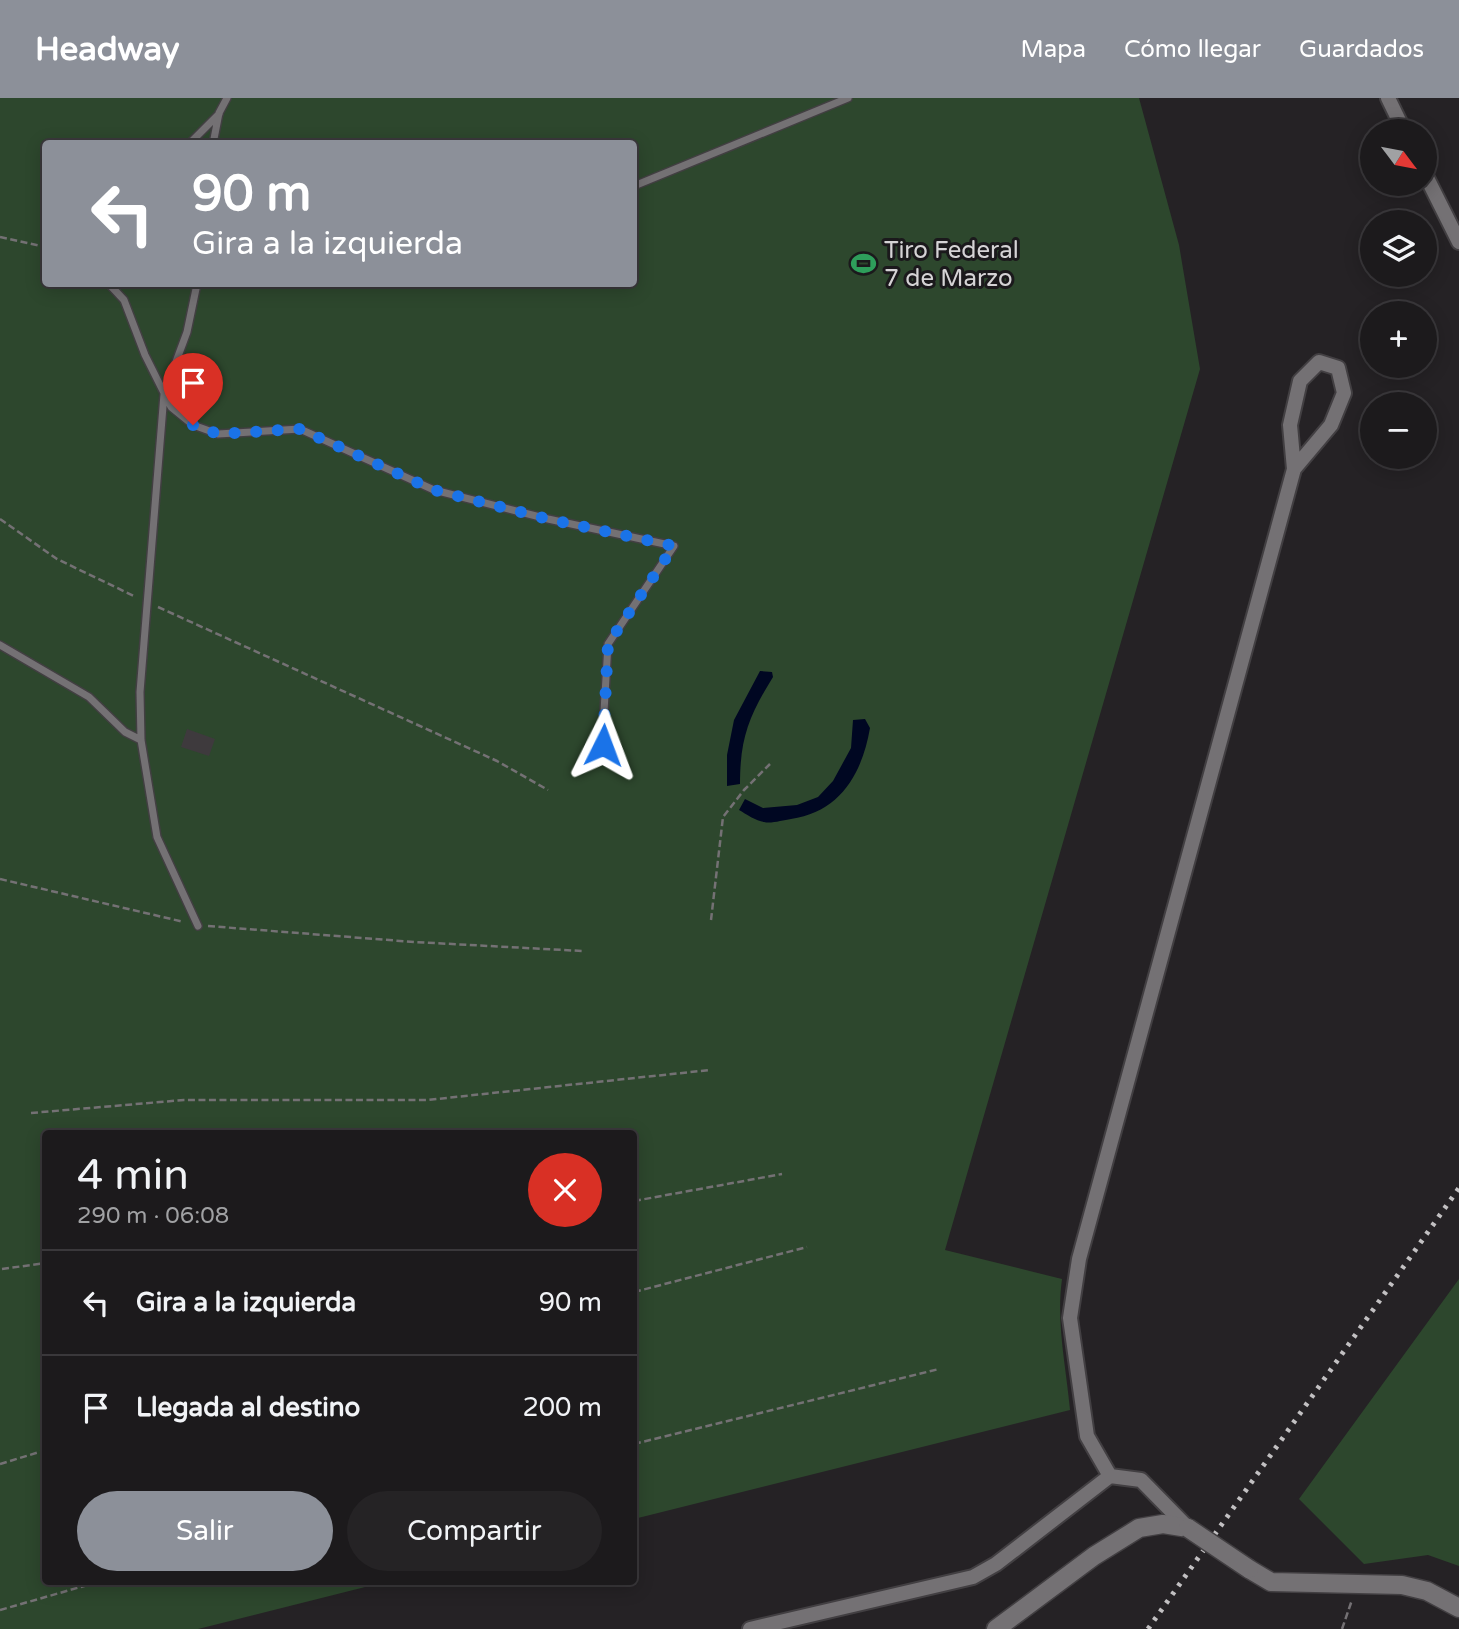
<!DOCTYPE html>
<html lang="es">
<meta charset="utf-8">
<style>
body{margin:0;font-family:"Varela Round",sans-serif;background:#252325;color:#f1f3f6;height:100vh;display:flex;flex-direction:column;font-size:26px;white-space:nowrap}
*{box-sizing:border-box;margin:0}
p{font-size:23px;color:#a0a1a3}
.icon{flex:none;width:38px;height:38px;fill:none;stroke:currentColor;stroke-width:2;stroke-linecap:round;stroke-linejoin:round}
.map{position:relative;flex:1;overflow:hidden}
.drawer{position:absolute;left:42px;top:1032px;width:595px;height:455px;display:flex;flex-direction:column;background:#1c1a1c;border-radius:7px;box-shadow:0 4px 18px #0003,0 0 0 2px #3a383b}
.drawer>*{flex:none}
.banner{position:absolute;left:42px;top:42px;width:595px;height:147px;border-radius:7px;box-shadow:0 4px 18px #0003,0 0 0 2px #3a383b;background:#8c9099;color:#fff;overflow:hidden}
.needle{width:46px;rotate:122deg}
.controls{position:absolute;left:1360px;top:21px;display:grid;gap:14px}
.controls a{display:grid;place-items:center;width:77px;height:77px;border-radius:50%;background:#1c1a1c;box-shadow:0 4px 18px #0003,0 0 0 2px #3a383b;font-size:35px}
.pin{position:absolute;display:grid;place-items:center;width:60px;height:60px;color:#fff;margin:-72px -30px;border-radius:50% 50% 50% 0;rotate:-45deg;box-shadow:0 0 7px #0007}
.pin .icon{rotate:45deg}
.me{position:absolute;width:77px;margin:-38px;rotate:3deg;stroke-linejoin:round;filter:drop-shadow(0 0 5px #0008)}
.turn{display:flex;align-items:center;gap:24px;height:147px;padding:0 35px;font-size:32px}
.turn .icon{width:91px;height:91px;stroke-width:2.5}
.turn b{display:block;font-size:49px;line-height:60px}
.round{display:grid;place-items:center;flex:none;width:74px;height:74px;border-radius:37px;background:#252325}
.headline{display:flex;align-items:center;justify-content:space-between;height:119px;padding:0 35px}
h1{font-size:42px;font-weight:600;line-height:52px}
.button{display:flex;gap:14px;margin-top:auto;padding:14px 35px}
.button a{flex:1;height:80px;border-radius:42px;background:#8c9099;color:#fff;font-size:28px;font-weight:600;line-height:80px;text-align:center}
.button a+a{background:#252325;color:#f1f3f6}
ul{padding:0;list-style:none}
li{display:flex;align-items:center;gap:21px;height:105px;padding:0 35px;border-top:2px solid #3a383b}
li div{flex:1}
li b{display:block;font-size:26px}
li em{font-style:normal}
header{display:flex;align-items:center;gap:42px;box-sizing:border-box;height:98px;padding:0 35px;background:#8c9099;color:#fff}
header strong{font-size:33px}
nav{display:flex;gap:38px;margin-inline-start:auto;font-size:24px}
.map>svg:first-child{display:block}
.green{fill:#2d472d;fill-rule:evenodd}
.water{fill:#000722}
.building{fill:#3e3a3d}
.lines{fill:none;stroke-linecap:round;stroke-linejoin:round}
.service-casing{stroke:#423f42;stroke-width:10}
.minor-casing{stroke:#423f42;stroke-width:18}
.tertiary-casing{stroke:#423f42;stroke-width:21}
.path{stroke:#747174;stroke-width:2.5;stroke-dasharray:7 3.5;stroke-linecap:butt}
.service{stroke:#747174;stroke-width:7}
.minor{stroke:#747174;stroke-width:14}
.tertiary{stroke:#747174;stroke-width:18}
.rail{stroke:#c2c0c2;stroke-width:5;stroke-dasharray:3.5 7;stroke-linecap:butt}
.tertiary-bridge-casing{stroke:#423f42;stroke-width:21;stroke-linecap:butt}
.tertiary-bridge{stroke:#747174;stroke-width:18}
.route{stroke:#1a73e8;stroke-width:12;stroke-dasharray:0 21.6}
.labels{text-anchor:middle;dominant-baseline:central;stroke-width:6;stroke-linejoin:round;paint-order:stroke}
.poi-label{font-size:24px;fill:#d5d3d5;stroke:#1b191c;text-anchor:start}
</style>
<header>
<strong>Headway</strong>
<nav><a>Mapa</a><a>Cómo llegar</a><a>Guardados</a></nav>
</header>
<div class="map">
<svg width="1459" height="1531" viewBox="0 0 1459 1531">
<rect width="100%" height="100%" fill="#252225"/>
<!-- green -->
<path class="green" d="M0 0H1139L1179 147 1200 271 945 1152 1062 1181C1056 1225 1066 1268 1070 1312L634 1421V1036H46V1484H385L198 1531H0ZM46 46H634V186H46Z
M1459 1181V1468L1428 1457 1364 1466 1299 1401Z"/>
<!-- water -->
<path class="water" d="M760 573 772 574 773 579C749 618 740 640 740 686L727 688V657L734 622Z
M865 621 870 630C862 676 840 714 791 721 783 722 771 726 764 724 756 723 746 716 739 712L745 701 763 710 797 707 818 699 833 683 851 650 853 622Z"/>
<!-- building -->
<path class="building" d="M187 631 215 641 209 658 181 649Z"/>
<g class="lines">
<defs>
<path id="service" d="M189 46 219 16
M213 46 219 15 227 0
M634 88 848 0
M109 186 124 202 145 257 171 309 193 327 218 336 300 331 434 392 548 421 674 448 608 546 602 647
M197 186 187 234 164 296 140 594 141 642 157 739 198 828
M0 547 89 599 125 634 141 642"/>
<path id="minor" d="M1388 0 1404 33
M1424 74 1459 144
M1110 1378 1087 1338 1070 1220 1079 1161 1294 371 1290 327 1300 283 1319 264 1338 270 1344 295 1331 327 1294 371
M750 1531 973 1479 996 1466 1110 1378 1141 1382 1188 1430"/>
<path id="tertiary" d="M1249 1471 1271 1484 1402 1487 1427 1493 1459 1510
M996 1531 1094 1458 1139 1430 1163 1426 1188 1430"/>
</defs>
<!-- service casing -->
<use href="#service" class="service-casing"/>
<!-- minor casing -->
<use href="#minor" class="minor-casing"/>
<!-- tertiary casing -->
<use href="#tertiary" class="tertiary-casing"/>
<!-- path -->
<path class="path" d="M0 139 41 148
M0 421 57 461 136 499
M158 509 497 663 548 692
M0 781 184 824
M711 822 723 719 744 692 770 666
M208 828 414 844 582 853
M31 1015 184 1002H427L710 972
M634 1103 782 1076
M2 1171 46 1165
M634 1194 807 1149
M634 1346 939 1271
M0 1366 46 1352
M0 1512 98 1484
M1342 1531 1352 1502"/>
<!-- service -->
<use href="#service" class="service"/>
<!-- minor -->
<use href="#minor" class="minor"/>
<!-- tertiary -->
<use href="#tertiary" class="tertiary"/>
<!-- rail -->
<path class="rail" d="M1148 1531 1459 1090"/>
<defs>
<path id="tertiary-bridge" d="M1188 1430 1249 1471"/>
</defs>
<!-- tertiary-bridge casing -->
<use href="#tertiary-bridge" class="tertiary-bridge-casing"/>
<!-- tertiary-bridge -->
<use href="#tertiary-bridge" class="tertiary-bridge"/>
</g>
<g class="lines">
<!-- route -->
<path class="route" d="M193 327 218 336 300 331 434 392 548 421 674 448 608 546 603 647"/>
</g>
<!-- icons -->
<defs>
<symbol id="stadium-bare" viewBox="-9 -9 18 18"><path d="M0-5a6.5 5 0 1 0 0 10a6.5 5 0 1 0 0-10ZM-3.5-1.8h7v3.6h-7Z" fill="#2e9e5b" stroke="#1b191c" stroke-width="2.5" paint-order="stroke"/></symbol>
</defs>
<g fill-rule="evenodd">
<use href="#stadium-bare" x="846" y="148" width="35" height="35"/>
</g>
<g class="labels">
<!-- poi labels -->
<g class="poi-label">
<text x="884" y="152">Tiro Federal<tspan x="884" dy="28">7 de Marzo</tspan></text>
</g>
</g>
</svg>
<div class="controls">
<a><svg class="needle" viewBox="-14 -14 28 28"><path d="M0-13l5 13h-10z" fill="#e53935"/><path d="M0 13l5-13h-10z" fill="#a0a1a3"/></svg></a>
<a><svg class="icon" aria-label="layers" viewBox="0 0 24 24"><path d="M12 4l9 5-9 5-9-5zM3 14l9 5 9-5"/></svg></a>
<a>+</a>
<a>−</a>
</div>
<div class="pin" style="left:193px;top:327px;background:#d93025"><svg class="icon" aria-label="arrive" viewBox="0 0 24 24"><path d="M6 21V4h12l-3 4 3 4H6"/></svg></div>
<svg class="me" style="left:603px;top:647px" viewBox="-20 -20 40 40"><path d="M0-17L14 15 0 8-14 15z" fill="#1a73e8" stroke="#fff" stroke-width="4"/></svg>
<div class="banner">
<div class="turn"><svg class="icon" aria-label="left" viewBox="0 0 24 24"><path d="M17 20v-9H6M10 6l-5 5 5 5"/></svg><div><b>90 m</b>Gira a la izquierda</div></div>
</div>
<section class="drawer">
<div class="headline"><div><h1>4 min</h1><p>290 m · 06:08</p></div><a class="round" style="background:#d93025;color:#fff"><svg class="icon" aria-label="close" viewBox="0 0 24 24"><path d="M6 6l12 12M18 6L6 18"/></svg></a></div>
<ul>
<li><svg class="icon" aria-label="left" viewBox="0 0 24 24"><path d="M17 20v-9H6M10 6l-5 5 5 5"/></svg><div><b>Gira a la izquierda</b></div><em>90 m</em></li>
<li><svg class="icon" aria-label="arrive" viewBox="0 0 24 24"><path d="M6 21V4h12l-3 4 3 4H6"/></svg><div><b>Llegada al destino</b></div><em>200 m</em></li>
</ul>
<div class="button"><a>Salir</a><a>Compartir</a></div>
</section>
</div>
